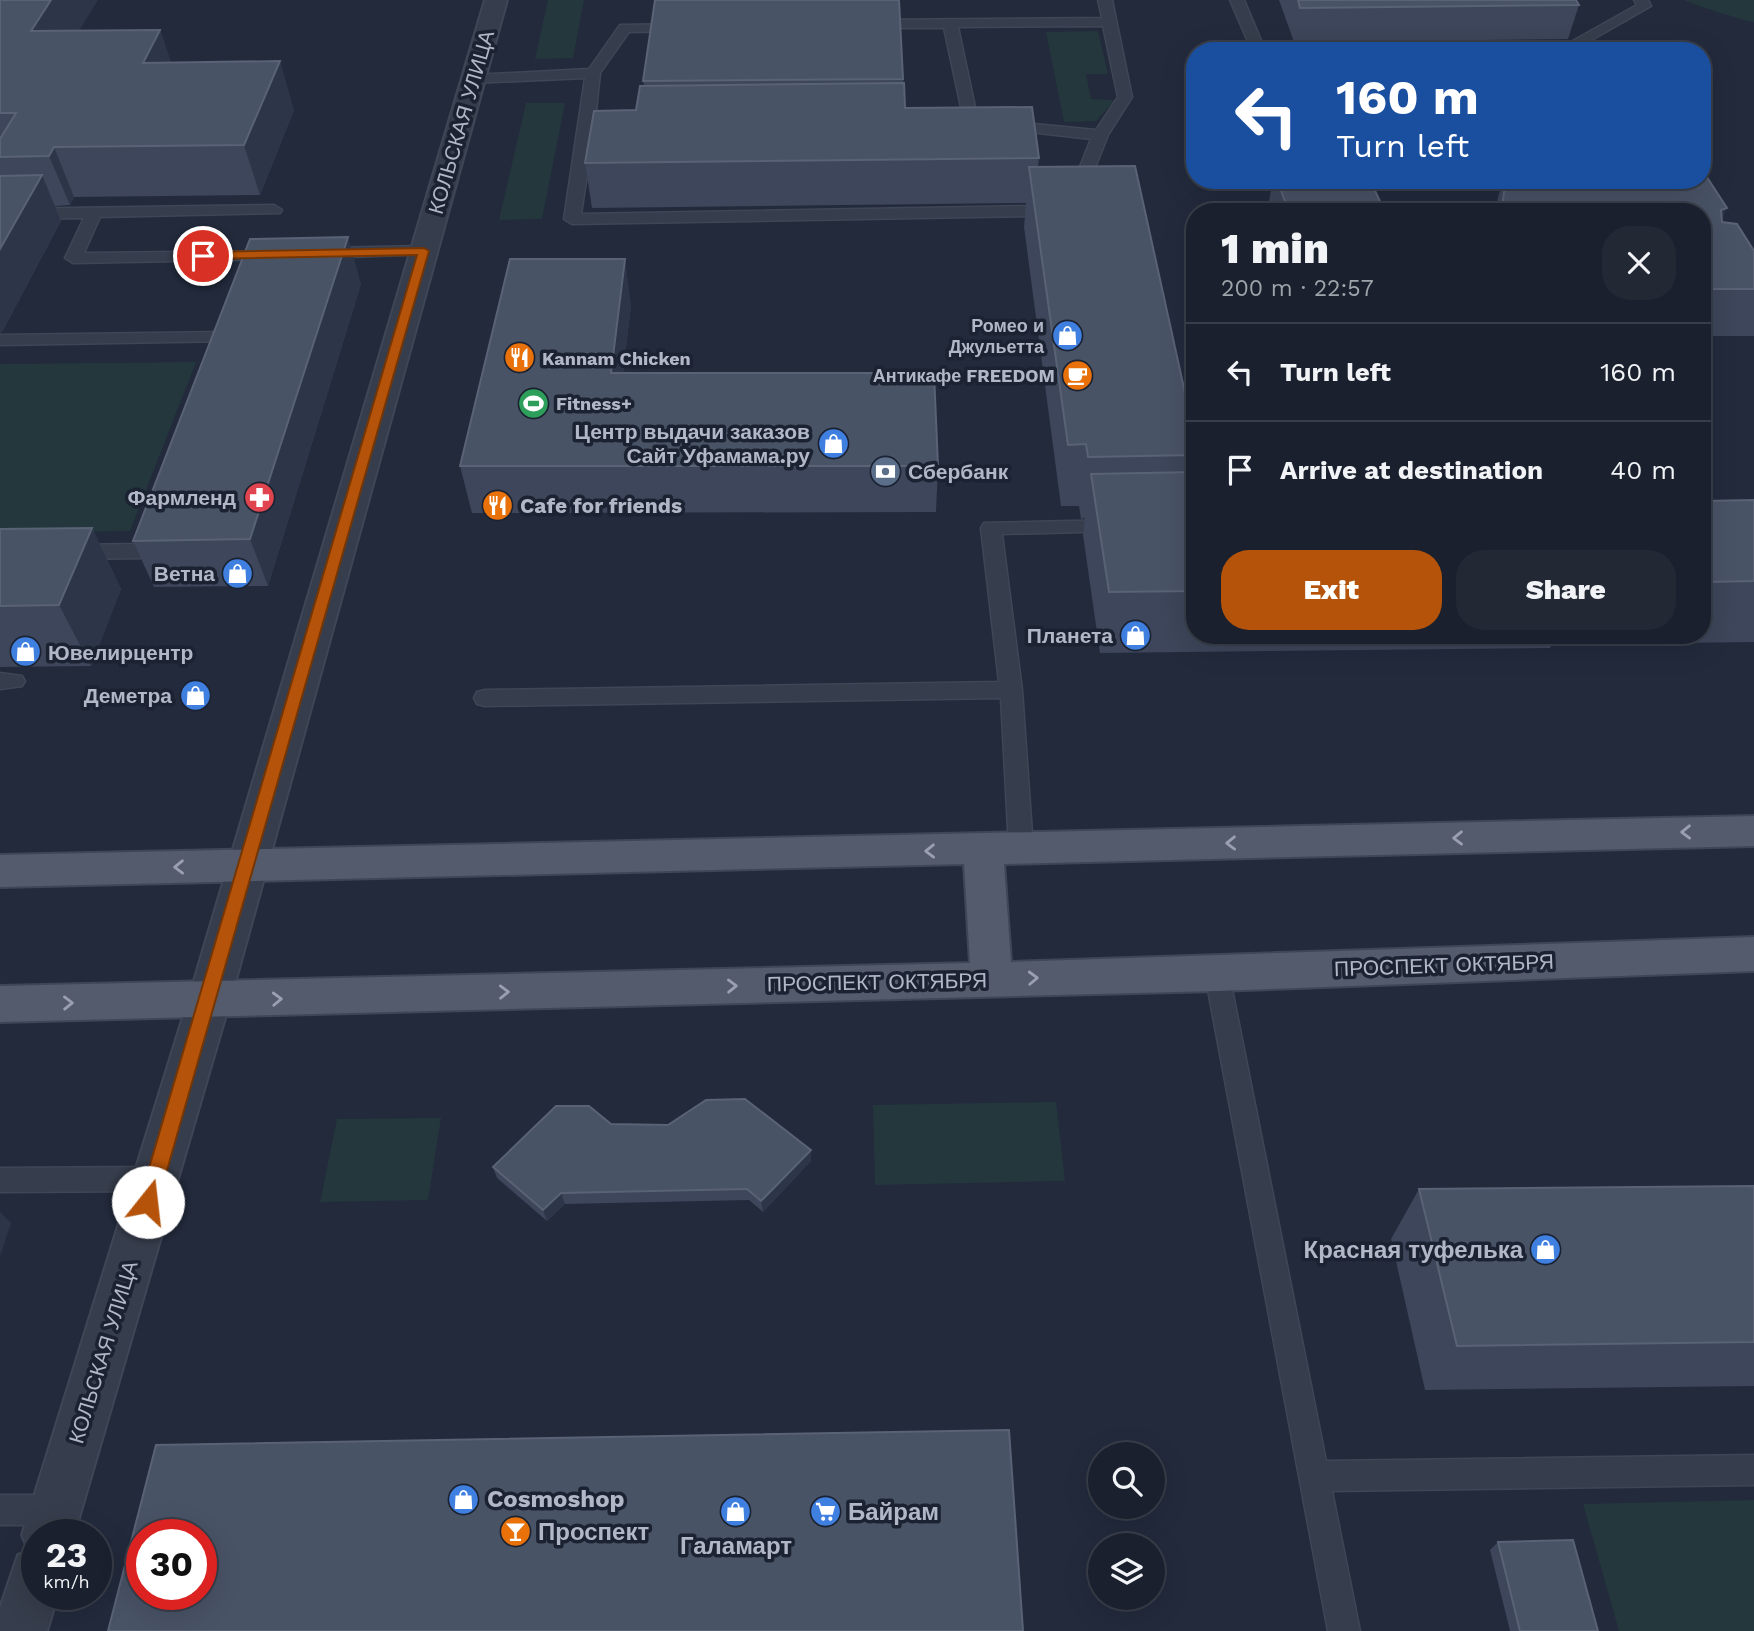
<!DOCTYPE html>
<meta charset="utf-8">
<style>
body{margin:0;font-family:"Work Sans",sans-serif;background:#232835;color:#f1f3f6;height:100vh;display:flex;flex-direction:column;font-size:26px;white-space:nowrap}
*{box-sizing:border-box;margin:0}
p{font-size:23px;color:#9fa3aa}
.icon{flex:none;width:38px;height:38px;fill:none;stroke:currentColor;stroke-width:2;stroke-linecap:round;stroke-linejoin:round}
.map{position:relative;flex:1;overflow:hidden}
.panel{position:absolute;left:1186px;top:203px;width:525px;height:441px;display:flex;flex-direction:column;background:#1a202d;border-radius:28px;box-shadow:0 7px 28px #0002,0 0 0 2px #383e49}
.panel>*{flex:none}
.guide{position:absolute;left:1186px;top:42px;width:525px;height:147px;border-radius:28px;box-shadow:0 7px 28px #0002,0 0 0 2px #383e49;background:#1a4fa0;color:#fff;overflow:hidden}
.fabs{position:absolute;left:1088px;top:1442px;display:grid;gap:14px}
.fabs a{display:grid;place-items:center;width:77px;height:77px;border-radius:50%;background:#1a202d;box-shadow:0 7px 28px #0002,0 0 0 2px #383e49;font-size:35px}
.speed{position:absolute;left:21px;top:1519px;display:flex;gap:14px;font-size:35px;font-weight:700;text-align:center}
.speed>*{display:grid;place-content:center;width:91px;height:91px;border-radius:50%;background:#1a202d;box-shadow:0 7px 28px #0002,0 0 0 2px #383e49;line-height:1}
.speed small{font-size:18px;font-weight:400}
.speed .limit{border:10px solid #d22;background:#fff;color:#111}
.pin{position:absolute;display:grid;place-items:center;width:60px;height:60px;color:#fff;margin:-30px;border:4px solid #fff;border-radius:50%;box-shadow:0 2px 7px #0007}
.me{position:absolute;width:77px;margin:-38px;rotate:16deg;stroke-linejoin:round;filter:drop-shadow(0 0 5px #0008)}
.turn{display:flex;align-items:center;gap:24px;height:147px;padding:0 35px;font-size:32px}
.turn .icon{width:91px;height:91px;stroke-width:2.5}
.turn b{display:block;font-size:49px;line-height:60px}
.round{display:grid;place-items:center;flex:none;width:74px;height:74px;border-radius:28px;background:#232835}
.summary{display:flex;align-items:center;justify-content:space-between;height:119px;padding:0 35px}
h1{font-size:42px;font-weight:800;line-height:52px}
.cta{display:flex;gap:14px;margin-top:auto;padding:14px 35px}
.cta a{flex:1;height:80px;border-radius:28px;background:#b45309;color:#fff;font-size:28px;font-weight:800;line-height:80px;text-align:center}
.cta a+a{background:#232835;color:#f1f3f6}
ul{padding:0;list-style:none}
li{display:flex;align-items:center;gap:21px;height:98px;padding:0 35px;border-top:2px solid #383e49}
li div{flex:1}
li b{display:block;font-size:26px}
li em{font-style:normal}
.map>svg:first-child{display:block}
.green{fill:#24373d}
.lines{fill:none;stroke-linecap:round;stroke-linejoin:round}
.service-casing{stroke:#3f4655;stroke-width:3}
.minor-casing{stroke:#3f4655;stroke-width:4}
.primary-casing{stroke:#3f4655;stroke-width:4}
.service{fill:#363d4c;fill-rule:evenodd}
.minor{fill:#363d4c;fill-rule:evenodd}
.primary{fill:#545b6c;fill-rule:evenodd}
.wall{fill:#3d465a}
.shaded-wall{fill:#2d3649}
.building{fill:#495366;stroke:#5a6275;stroke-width:2;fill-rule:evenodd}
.oneway{stroke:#9aa0b1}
.route{fill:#b45309;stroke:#753606;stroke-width:2}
.labels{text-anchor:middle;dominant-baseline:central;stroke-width:7;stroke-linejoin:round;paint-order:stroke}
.far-poi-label{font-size:18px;font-weight:bold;fill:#b2b7c8;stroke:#1b2231;text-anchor:end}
.street-label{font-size:21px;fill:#b2b7c8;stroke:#1b2231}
.poi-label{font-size:21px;font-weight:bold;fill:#b2b7c8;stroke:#1b2231;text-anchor:end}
.near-poi-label{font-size:24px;font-weight:bold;fill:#b2b7c8;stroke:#1b2231;text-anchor:start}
</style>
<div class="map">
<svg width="1754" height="1631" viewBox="0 0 1754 1631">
<rect width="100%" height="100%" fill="#222a3c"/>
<!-- green -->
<path class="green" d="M548 0H584L573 58 535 59Z
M1684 0H1754V22C1748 22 1691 4 1684 0Z
M1098 31 1108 74H1086L1091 99 1115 100 1096 121 1064 122 1046 32Z
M526 103H565L542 219 499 220Z
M196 362 130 531 0 533V364Z
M1056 1102 1065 1181 875 1185 873 1105Z
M441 1118 428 1200 320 1202 337 1119Z
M1754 1500V1631H1619L1583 1504Z"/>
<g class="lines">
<defs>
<path id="service" d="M1098 0H1112L1132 97 1108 135 1083 198 1037 216 572 224 564 219 585 78 473 83 466 79 473 75 589 69 620 25 684 24V30L679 31 629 32 600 73 595 120H623L630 124 623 128H594L581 214 1035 206 1070 192 1091 139 1003 129 996 125 1003 121 1096 130 1118 97 1103 26 958 27 978 121 971 125 964 121 944 28H871L864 24 871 20 1102 18Z
M1230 0H1244L1263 45 1571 42 1637 5 1634 0H1648L1651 6 1574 50 1252 51Z
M274 205 282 210 280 213 100 217 84 253 281 251V257L275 259 73 263 65 258 84 218 0 219V209Z
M424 246 432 251 430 254 323 258 315 253 323 248Z
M226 332 232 333 235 337 232 341 0 345V335Z
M1115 520 1122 521 1125 526 1122 531 1002 534 1022 690 1033 848 1029 854 1021 857 1013 854 1009 848 1001 698 485 706 477 704 474 698 477 692 485 690 999 682 981 528 984 523Z
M155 526 165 533 156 556 149 558 73 559 63 552 73 545 141 544 148 528Z
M0 673 22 676 25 681 22 686 0 689Z
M1217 964 1226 967 1229 974 1326 1461 1754 1455V1485L1332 1491 1360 1631H1328L1205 974 1208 967Z
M155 1167 164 1170 168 1179 164 1188 155 1191 0 1192V1168Z
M0 1495H56L67 1499 71 1510 67 1521 56 1525H0Z"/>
<path id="minor" d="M485 0H507L230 1001 74 1535H37V1594H58L47 1631H0V1608L18 1555 29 1551 22 1535 188 1001Z"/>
<path id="primary" d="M1754 816V846L1004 864 1011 962 1754 937V971L1217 991 0 1022V986L970 963 964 864 0 887V855Z"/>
</defs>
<!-- service casing -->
<use href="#service" class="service-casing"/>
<!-- minor casing -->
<use href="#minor" class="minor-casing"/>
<!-- primary casing -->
<use href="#primary" class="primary-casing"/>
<!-- service -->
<use href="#service" class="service"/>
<!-- minor -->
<use href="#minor" class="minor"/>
<!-- primary -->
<use href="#primary" class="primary"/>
</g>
<!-- wall -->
<path class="wall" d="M0 0 79 31 160 30 171 63 294 110 260 195 74 197 70 205 55 206 61 221 2 332 0 333Z
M899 0 905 108 1039 158 1038 167 1195 438V635H1556L1550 648 1100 653 1083 535 1085 518 1081 519 1079 506H1061L1024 227 1026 203 592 208 585 163 636 110 644 85 643 81Z
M1279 0H1576L1579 5 1568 39 1294 42Z
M1273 180H1370L1385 212H1267Z
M1503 180H1703L1722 222 1754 251V336H1703V212H1494Z
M361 284 268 586 154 587 133 541Z
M631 305 623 373 938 466 936 512 472 513 460 466Z
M1754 500V642L1674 643 1670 635H1703V501Z
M92 528 121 589 91 666 0 667V529Z
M611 1124 811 1161 763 1212 749 1200 565 1204 547 1221 497 1178 493 1167Z
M1754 1186V1386L1425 1390 1391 1239 1419 1189Z
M1498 1542 1598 1631H1510L1490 1550Z"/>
<!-- shaded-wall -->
<path class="shaded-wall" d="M51 0H98L50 79 31 31Z
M160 30 176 78 143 63Z
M280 61 294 110 260 195 244 145Z
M54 147 74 197 70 205 49 156Z
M42 175 61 221 2 332 0 333V249Z
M1727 208 1706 255 1721 210Z
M348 237 361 284 268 586 250 539Z
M625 259 631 305 618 420 611 373Z
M92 528 121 589 91 666 59 605Z
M811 1150V1161L763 1212 761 1201Z
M561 1193 565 1204 547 1221 543 1210Z
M0 1212 11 1223 0 1256Z"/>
<!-- building -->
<path class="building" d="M0 0H51L31 31 160 30 143 63 280 61 244 145 54 147 49 156 0 157V139L16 113H0Z
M655 0H899L903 79 643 81Z
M1298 0H1576L1579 5 1300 8Z
M904 83 905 108 1032 107 1039 158 585 163 594 111 636 110 640 86Z
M1135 166 1195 438V455L1088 457 1086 444 1068 445 1029 167Z
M1703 171 1727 208 1721 210 1722 222 1737 224 1754 251V289H1703V212H1501L1506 180H1703Z
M42 175 0 249V176Z
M1277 180H1370L1385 212H1289Z
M348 237 250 539 133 541 250 239Z
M510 259H625L611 373H934L938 466H460Z
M1195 472V591L1109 592 1091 474Z
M1754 500V581L1706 582 1703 574V501Z
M92 528 59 605 0 606V529Z
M745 1099 811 1150 761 1201 747 1189 561 1193 543 1210 493 1167 556 1106H589L611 1124 668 1125 706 1100Z
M1754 1186V1342L1457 1346 1419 1189Z
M1009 1430 1023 1631H108L156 1445ZM142 1535H201V1594H142Z
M1573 1540 1598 1631H1520L1498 1542Z"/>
<!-- one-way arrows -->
<defs><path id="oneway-chevron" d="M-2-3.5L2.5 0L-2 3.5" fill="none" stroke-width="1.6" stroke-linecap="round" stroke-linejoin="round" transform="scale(1.75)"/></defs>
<g class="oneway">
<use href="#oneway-chevron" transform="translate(1686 832) rotate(179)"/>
<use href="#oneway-chevron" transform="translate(1458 838) rotate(179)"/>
<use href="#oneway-chevron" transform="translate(1231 843) rotate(179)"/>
<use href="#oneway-chevron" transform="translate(930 851) rotate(179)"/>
<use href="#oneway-chevron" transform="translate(179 867) rotate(179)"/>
<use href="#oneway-chevron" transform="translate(1033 978) rotate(-2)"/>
<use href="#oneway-chevron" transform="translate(732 986) rotate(-1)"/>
<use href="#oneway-chevron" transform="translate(504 992) rotate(-1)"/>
<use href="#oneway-chevron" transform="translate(277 999) rotate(-2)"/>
<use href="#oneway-chevron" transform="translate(68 1003) rotate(-1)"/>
</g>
<!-- route -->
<path class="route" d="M424 248 429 251 158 1202 155 1208 148 1210 142 1208 139 1202 417 255 203 259 198 256 203 252Z"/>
<!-- icons -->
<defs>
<symbol id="shop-disc" viewBox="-11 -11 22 22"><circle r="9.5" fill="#3f7fe0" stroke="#1b2231"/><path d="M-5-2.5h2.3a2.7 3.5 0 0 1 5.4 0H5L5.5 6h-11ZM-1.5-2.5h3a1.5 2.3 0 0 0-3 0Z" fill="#fff"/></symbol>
<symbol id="restaurant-disc" viewBox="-11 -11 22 22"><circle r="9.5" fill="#e8710a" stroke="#1b2231"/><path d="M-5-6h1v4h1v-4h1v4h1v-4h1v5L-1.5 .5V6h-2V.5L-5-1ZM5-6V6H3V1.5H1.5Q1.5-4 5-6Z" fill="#fff"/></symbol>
<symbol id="cafe-disc" viewBox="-11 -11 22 22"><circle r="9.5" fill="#e8710a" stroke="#1b2231"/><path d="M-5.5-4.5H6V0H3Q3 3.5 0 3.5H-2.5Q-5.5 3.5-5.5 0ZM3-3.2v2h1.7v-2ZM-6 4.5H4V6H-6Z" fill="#fff"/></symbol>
<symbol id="stadium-disc" viewBox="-11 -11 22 22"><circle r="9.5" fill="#2e9e5b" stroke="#1b2231"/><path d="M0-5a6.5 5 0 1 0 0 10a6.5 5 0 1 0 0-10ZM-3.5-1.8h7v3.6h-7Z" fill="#fff"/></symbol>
<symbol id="bank-disc" viewBox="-11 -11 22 22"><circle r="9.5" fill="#5c6f8a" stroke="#1b2231"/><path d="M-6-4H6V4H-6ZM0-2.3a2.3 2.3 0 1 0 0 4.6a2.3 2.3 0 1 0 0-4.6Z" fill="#fff"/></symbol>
<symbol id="pharmacy-disc" viewBox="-11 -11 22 22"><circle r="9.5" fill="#e0444e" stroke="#1b2231"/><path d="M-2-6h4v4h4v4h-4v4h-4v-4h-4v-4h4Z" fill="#fff"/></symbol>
<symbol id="supermarket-disc" viewBox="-11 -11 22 22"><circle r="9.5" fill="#3f7fe0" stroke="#1b2231"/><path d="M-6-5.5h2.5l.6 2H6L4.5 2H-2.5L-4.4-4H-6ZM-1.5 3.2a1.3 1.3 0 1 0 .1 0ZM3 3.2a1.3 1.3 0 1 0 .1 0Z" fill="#fff"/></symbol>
<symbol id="bar-disc" viewBox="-11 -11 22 22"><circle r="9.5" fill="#e8710a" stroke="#1b2231"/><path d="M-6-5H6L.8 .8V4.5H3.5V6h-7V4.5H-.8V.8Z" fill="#fff"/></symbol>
</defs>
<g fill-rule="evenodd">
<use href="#shop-disc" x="1050" y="318" width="35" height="35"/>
<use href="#restaurant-disc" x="502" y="340" width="35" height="35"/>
<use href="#cafe-disc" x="1060" y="358" width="35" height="35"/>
<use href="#stadium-disc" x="516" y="386" width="35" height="35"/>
<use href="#shop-disc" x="816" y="426" width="35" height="35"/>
<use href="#bank-disc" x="868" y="454" width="35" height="35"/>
<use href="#pharmacy-disc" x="242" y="480" width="35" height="35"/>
<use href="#restaurant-disc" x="480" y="488" width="35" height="35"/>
<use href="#shop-disc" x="220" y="556" width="35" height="35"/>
<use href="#shop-disc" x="1118" y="618" width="35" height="35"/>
<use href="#shop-disc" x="8" y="634" width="35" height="35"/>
<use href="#shop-disc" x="178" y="678" width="35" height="35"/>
<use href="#shop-disc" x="1528" y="1232" width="35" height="35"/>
<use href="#shop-disc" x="446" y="1482" width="35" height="35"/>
<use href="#shop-disc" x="718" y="1494" width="35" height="35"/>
<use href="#supermarket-disc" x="808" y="1494" width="35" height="35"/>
<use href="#bar-disc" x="498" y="1514" width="35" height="35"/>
</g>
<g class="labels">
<!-- far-poi labels -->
<g class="far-poi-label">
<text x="1044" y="325">Ромео и<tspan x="1044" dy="21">Джульетта</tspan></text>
<text x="542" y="358" text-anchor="start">Kannam Chicken</text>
<text x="1055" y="375">Антикафе FREEDOM</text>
<text x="556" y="403" text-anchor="start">Fitness+</text>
</g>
<!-- street labels -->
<g class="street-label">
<text transform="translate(461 122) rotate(-74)">КОЛЬСКАЯ УЛИЦА</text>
<text transform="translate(1444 965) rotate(-2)">ПРОСПЕКТ ОКТЯБРЯ</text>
<text transform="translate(877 982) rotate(-1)">ПРОСПЕКТ ОКТЯБРЯ</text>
<text transform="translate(103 1352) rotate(-73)">КОЛЬСКАЯ УЛИЦА</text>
</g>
<!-- poi labels -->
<g class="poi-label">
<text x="810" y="431">Центр выдачи заказов<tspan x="810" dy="24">Сайт Уфамама.ру</tspan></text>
<text x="908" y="471" text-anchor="start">Сбербанк</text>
<text x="236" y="497">Фармленд</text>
<text x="520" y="505" text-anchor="start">Cafe for friends</text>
<text x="215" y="573">Ветна</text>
<text x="1113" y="635">Планета</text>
<text x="48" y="652" text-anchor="start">Ювелирцентр</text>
<text x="172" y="695">Деметра</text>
</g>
<!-- near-poi labels -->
<g class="near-poi-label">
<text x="1523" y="1250" text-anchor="end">Красная туфелька</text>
<text x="487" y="1499">Cosmoshop</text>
<text x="848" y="1512">Байрам</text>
<text x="538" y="1532">Проспект</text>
<text x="736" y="1546" text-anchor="middle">Галамарт</text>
</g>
</g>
</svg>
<div class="fabs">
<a><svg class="icon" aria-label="search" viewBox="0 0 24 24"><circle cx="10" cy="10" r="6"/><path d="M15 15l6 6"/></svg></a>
<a><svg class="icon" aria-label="layers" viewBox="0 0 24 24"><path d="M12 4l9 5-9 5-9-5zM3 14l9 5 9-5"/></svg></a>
</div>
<div class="speed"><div>23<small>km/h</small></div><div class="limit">30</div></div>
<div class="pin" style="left:203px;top:256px;background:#d93025"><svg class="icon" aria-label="arrive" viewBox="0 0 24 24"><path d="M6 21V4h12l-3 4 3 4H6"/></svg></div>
<svg class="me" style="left:148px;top:1202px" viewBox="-20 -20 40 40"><circle r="19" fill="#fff"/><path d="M0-13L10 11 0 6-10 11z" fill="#b45309"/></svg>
<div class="guide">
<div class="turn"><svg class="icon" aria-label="left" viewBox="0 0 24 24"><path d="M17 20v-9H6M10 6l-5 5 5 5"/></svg><div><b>160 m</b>Turn left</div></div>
</div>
<section class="panel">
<div class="summary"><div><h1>1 min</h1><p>200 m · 22:57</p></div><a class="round"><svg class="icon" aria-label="close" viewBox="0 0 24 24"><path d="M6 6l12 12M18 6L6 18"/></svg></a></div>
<ul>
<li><svg class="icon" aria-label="left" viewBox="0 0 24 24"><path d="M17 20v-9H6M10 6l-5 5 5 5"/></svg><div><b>Turn left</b></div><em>160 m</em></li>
<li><svg class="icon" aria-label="arrive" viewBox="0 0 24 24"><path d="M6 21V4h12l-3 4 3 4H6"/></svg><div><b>Arrive at destination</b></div><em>40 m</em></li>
</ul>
<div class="cta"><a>Exit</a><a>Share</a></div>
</section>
</div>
